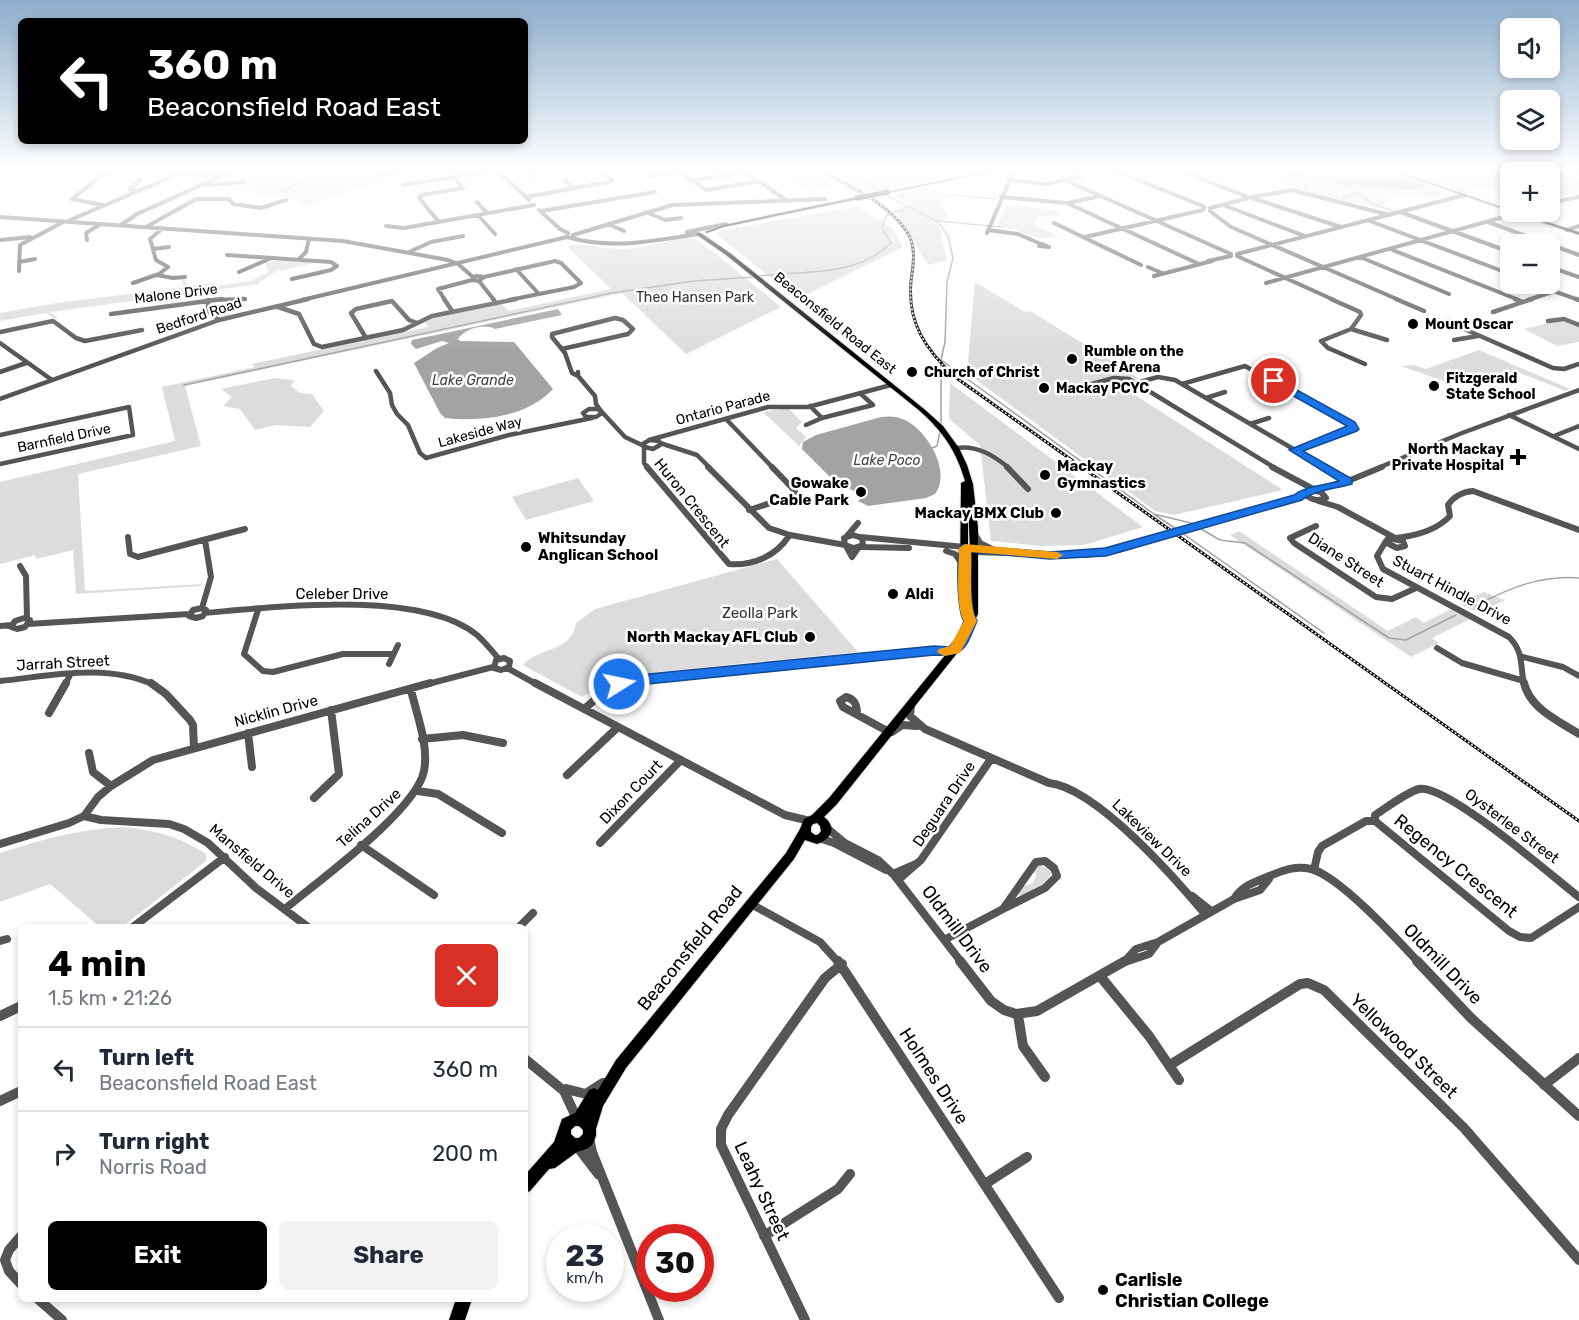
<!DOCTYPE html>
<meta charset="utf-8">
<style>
body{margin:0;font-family:Rubik,sans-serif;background:#f2f2f3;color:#1f2937;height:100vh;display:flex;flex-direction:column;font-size:22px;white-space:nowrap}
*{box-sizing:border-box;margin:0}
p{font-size:20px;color:#747a83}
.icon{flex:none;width:33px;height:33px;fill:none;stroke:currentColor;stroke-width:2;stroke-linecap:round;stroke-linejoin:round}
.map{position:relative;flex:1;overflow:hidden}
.details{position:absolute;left:18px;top:924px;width:510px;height:378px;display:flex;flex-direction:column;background:#fff;border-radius:9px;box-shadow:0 3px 9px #0003}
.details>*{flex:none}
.banner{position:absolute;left:18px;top:18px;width:510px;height:126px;border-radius:9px;box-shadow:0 3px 9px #0003;background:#000;color:#fff;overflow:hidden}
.controls{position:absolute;left:1500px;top:18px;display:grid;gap:12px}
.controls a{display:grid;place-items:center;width:60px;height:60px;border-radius:9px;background:#fff;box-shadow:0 3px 9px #0003;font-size:30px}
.speed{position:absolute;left:546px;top:1224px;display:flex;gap:12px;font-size:30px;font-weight:700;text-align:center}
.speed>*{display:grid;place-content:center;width:78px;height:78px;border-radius:50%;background:#fff;box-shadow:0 3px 9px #0003;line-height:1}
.speed small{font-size:15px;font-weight:400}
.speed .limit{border:9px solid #d22;background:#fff;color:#111}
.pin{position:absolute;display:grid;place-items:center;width:51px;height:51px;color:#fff;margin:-26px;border:3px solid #fff;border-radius:50%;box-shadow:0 2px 6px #0007}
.me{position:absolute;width:66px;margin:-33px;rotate:80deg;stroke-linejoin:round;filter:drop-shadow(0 0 4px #0008)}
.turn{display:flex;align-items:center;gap:21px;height:126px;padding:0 30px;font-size:27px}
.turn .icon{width:78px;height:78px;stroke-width:2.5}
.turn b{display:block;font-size:42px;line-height:51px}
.round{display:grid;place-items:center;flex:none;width:63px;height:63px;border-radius:9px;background:#f2f2f3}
.head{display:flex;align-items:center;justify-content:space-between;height:102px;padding:0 30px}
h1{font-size:36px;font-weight:700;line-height:45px;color:#000}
.button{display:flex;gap:12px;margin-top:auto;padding:12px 30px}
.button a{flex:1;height:69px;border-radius:9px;background:#000;color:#fff;font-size:24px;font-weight:700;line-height:69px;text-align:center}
.button a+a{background:#f2f2f3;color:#1f2937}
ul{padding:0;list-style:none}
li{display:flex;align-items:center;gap:18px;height:84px;padding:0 30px;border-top:2px solid #e0e1e3}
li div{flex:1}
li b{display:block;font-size:22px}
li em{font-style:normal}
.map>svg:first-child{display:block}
.green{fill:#dcdcdc}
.water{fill:#a3a3a3}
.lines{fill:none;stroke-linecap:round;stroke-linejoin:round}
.stream{stroke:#a3a3a3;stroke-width:1.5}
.major-casing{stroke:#dbdbdb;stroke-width:2}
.minor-far4{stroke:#555;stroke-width:4}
.minor-far3{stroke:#555;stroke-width:4.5}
.minor-far2{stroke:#555;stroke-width:6}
.minor-far1{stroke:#555;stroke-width:8}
.minor{stroke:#555;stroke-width:10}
.major{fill:#000;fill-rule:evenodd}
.rail-casing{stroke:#000;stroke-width:3}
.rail{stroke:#fff;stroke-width:1.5;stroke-dasharray:2;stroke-linecap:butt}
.major-bridge-casing{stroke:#dbdbdb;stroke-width:7;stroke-linecap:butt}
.minor-bridge{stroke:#555;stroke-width:6}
.major-bridge{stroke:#000;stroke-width:5}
.route{fill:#1a73e8;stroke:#114b97;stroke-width:1.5}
.slow{fill:#f59e0b}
.poi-dot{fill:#000;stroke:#fff;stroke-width:2}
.labels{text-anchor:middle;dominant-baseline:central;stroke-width:5;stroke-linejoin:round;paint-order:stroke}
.far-street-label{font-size:14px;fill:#000;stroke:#fff}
.far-park-label{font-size:14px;fill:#333;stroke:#fff}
.far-poi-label{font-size:14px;font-weight:bold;fill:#000;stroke:#fff;text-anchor:start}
.far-water-label{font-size:14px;font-style:italic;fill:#444;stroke:#fff}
.poi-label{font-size:15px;font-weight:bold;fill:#000;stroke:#fff;text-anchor:start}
.street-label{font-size:15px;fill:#000;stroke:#fff}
.park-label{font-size:15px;fill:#333;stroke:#fff}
.near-street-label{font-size:18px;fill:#000;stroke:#fff}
.near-poi-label{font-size:18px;font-weight:bold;fill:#000;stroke:#fff;text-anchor:start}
</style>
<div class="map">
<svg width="1579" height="1320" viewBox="0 0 1579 1320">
<rect width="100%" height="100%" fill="#fff"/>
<!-- green -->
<path class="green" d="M258 169H383L384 172 372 174 378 183 304 205 291 199 237 189 244 184 242 176Z
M502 169H579L542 175 534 179 537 182 529 183 526 181 517 183 513 180 533 176 530 174 510 177Z
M771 169H807L838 187 805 191Z
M823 169H872L886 173H909L925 180 865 194Z
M1229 169H1365L1393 174 1449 193C1428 205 1407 189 1384 194L1385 199 1392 201 1380 205 1395 211H1388L1289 186 1291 185C1272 176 1249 176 1229 169Z
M1416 173H1510V189H1465V193L1410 175Z
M1550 175 1579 177V192L1564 196 1550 191Z
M926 188 950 194 942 205 948 217 938 222 947 260 928 265 896 213 910 205 893 195Z
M1006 205 1056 210 1060 215 1038 217 1033 222 1036 226 1059 236 1041 239 1016 230 997 228Z
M856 206 891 227 902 245 901 248 798 299 717 235 720 231Z
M685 238 695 239 716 254 781 307 686 354 622 293 185 386 201 446 78 474 85 591 203 584 201 586 76 594 73 550 36 559 35 555 0 564V482L175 441 162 387 255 367 252 364 428 327 425 322 433 318 502 304 508 311 611 289 567 246C584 242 602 249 619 249 641 249 663 242 685 238Z
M278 260 314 263 275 272 259 283 260 284 50 312 58 318 55 319 46 313 0 321V313L57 303 184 287 182 280H185L188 286 216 283 218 286 251 281 269 272 265 263Z
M975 282 1025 312 1030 311 1139 378 1078 399 1121 386 1283 490 1174 515 1155 511 967 373Z
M1553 322H1568L1579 326V342L1557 346 1524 329Z
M1479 350 1570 389 1566 391 1515 371 1492 375 1476 373 1446 377 1444 381 1401 366 1414 365 1426 369Z
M275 378 294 380 291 386 300 393 312 394 324 411 310 427 276 425 255 430 240 409 223 406 232 397 221 389Z
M950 383 1143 527 1084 545 1043 546 991 541 980 445 949 419Z
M788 408 802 422 796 428 806 437 799 446 763 412Z
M578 478 594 501 526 520 512 497Z
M1239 531 1388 631 1416 617 1423 623 1451 609 1470 619 1432 638 1439 643 1411 657 1230 535Z
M777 559 858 652 637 674 606 683 582 697 523 665C539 646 572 653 576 623L595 609Z
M1484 592 1505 600 1479 613 1460 604Z
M124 827C157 831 178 836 206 854V861L122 927H100L50 884 0 902V853C43 839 79 829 124 827Z
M1038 865 1050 869 1051 874C1046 887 1032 891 1020 897L1019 893 1023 886 1032 884 1037 874 1031 872Z"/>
<!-- water -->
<path class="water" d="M1253 169C1278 169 1302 174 1327 176 1361 179 1396 173 1429 185L1414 190 1349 186Z
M558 309 562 315 495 329C483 323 465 329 458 339L460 341 514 342 553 389C527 417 482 422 445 418L440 413 414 363 437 348 449 343 442 341 416 349 411 344 412 340Z
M881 417C889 416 897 416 905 420 927 430 952 472 935 494L926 498 868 506 858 501 864 496 833 480 802 449 803 442 816 435Z"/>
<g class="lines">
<!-- stream -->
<path class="stream" d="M850 169 879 192
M1540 172 1548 169
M1550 180 1560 181
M1425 183H1438
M1349 186 1353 189
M1303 188 1315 180
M283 190 334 169
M1354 190 1371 203 1393 211
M886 195 938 222 948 236 953 258 947 282 945 342 941 360V424
M950 195 996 199
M1341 200 1357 192
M938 221 1000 227
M759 276C805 270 855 278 891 243L882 228 886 216 907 207
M941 360 1154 514 1195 524
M184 385 612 293 694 281 754 277
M932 448 937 446 940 432
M1155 515 1178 530
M1201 529 1220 540 1245 543 1389 638 1406 640 1456 615
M1182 533 1324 633
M1475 606C1509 588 1540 575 1579 578"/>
<defs>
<path id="major" d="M998 169H1006L888 193 886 192Z
M1386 169H1392L1510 210V212H1516L1579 232V235Z
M857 197 859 199 724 227 707 233 705 232 723 225Z
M697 233H701L730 253 924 409 943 426 959 448 967 465 973 484 978 528V614L958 652 837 804 824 817C837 827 832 839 817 844L805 840 794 859 626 1068 603 1106 596 1129V1136L592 1145 587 1149 577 1152 555 1168 549 1169 530 1191 525 1193V1175L554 1142 562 1119 575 1113 589 1090 594 1088 598 1090 616 1060 786 853 800 829 804 819 812 815 829 798 951 648 967 621 963 612 960 577 961 483 965 481C956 450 943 432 920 411L726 255 697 235ZM968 504 970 551V598L968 555ZM817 823 820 826 821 831 818 835H815L811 832V827L813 824ZM575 1126H579L583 1130V1134L579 1138H575L571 1134V1130Z
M456 1299H472L465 1320H449Z"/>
</defs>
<!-- major casing -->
<use href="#major" class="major-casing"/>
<!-- minor-far4 -->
<path class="minor-far4" d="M496 169 529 200
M740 169 785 199
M965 169 972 173
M1111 169 1205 207
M1176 169 1248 197
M1553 169H1568
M1565 170 1579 172
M678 171 706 190 759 181
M182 173 218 177
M378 175 419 169
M649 176 692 169
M565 180 574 189
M1008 180 1046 184 1082 176
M691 181 744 172
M1067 181 1231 254
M205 185 244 182
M403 185 497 170
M137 191 130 189 141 179
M526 197 613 181 604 173
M1001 197 1067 203 1199 264
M1252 197 1292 190 1390 215
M1252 198 1341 227
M477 202 487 213
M1068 203 1100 196
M1550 203 1579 197
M103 205 72 199 103 174 125 169
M1223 205 1305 236
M1210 208 1248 198
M539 210 560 229 568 233
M541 211 655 192
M1210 211 1231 227 1399 300
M646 212 665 220 681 218
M1400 212 1510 252
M478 215 495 234
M0 217 343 241 448 260 458 264 473 277
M70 220 190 169
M1370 221 1510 274
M439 222 419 198 422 195 463 188 454 177
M1488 222 1579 255
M1054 223 1141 265
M608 224 624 231
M121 225 137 214 237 169
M386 226 404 228 534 205
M146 227 196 199H229L233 204 261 208 286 200
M988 230 1018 234 1041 244
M1567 230 1579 226
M687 232 726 224
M987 233 1012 175 1009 169
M573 235 672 205 825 199
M567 237C613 250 652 241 698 234
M1085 237 1203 210
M0 240 30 237
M87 240 86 233 101 224
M1042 244 1049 247 1039 246Z
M153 249 169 247
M1390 249 1519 300
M409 252 431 242 463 236
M1237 254 1465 195
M227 255 331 262 337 266 331 270 292 279
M1237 256 1334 300
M1360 257 1449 294
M299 259 306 252 309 239
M1208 261 1231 256
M19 262 35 259
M1148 267 1162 273
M1550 267 1579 277
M516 269 539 294
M19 271 20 245 63 222
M239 272 269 259
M157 275 173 278 185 277
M476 276 484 277 479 281 472 280Z
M1154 276 1212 261
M484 277 555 261 561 263 581 283 574 287 509 300
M479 281 494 300
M133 283 159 274 168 267 156 260 150 239 163 228
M1266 283 1518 213
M1534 284 1579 300
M211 300 245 299
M302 300 567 237
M445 300 438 289 472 280
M1528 300 1555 291"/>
<!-- minor-far3 -->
<path class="minor-far3" d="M242 299H245
M444 299 453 312
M493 299 495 302
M1331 299 1360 312 1361 315 1351 329 1321 341 1328 348 1365 364
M1396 299 1424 311
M1515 299 1523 302
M1576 299 1579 300
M208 300V311L219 320
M278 307 299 314 314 344 322 347 403 330 432 316 516 299
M1493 312 1532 299
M111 314 222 299
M1548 321 1564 319 1579 325
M1458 326 1451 321H1446L1553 368 1564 369 1579 364
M1351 329 1387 340
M0 332 53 321 76 338 85 341 142 330
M366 338 351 313 356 309 392 301 409 320 417 323
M1454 340 1478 336
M0 343 52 380
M562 349 628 334 633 329 623 320 615 318 552 334V337L565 353 572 373 578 376
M376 371 390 393 392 405 397 414 408 425 420 453 426 458 509 435 592 418
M0 372 26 363
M578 372V376L595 396 596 404 601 411
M1136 383 1158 377 1175 380 1326 468
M1182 384 1245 366 1353 426 1351 430 1295 450
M1073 389 1114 378 1129 379 1275 468
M1206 398 1225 392
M0 399 219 320 308 299
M810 406 822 418 873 405 860 393
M589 409H598L602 413 596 417H586L583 413Z
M601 411 625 437 644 446
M1509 415 1579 449
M727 420 773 468
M1250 424 1269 418
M806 425 822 418
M0 435 129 407 133 435 0 464
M1554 436 1579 426
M649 440 768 407H808L891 385
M650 440 659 441 660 445 653 449 645 447 644 443Z
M660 443 697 455 710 468
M644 447V463L648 468
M956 448C977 445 993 455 1009 468
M1378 468 1462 433 1579 390"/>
<!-- minor-far2 -->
<path class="minor-far2" d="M647 467 729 564C753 566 776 556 789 536
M708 467 769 528 790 535 845 545
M1007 467 1028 489
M1272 467 1315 490
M1324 467 1348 481
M1308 490 1321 492 1326 498C1318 502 1311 500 1305 494Z
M1315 490 1348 481 1382 467
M1318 501 1338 507 1395 538
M749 510 792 496 795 491 772 467
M1207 524 1299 497 1305 493
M1316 526 1290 538 1294 543 1376 597 1392 599 1416 588
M975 534 980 543 994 550
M853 535 862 538 863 545 854 548 845 545 844 538Z
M847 536 858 523
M128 537 130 554 138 557 245 529
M860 537 965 547
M1388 538 1403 541 1405 546 1397 548 1387 543Z
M1396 538C1414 536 1437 530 1450 516L1448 505C1454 496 1462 492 1473 491L1579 530
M1386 541 1377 556 1383 569 1509 637C1524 652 1520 665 1524 685
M846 546 852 557 859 547
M861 547 909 548
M946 551 955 554 964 567
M973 552 1085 555 1118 550 1155 539
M20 566 26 576 27 618
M202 608 211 577 205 540
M202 608 206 610 203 616 196 618 189 616 193 610Z
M258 610 244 654 263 671 273 672 343 654H393
M205 613C274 607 421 589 477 635 485 642 492 651 499 659
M24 618 30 620 25 627 17 629 11 627 15 621Z
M28 624 189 614
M0 626 11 625
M1437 648 1462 663 1524 681
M1523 657 1563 667 1579 676
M504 658 510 661 509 667 501 670 494 668 496 660Z
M389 664 398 645
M507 668 538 685
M0 681C50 676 106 663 154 685
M65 685 70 675
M424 685 493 667
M619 685 630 681 955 650"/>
<!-- minor-far1 -->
<path class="minor-far1" d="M151 683 166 694 190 720 193 725 194 748
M535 683 785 815 810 821
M1524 683C1530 709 1559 721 1579 734
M911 705 910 716 925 729 1049 783C1096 788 1174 877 1205 914
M584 709 609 688 624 683
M49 713 66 683
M857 714C857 705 855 699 846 697L840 701 843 707 889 732
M892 732 902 725 917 726
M248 733 252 767
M422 739 463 735 503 743
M89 753 93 772 111 786
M567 775 618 727
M418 791 438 794 502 833
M314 798 339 774 331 710
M84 816 98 797 111 786 153 760 430 683
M1375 821 1509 931 1520 937 1531 938 1579 907
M828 829 845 843 878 860 894 875 962 963
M819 838 834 843 886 870
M600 843 681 760
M0 844 69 823 84 816 101 820 169 824 184 829 208 843 256 888 308 927
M361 845 434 895
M1045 861 1054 868 1057 876 1045 888 1003 909 1036 862Z
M1314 870 1318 852 1322 846 1366 821H1375V815C1386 808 1407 792 1419 789 1446 783 1553 877 1579 897
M893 874 916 864
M898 880 921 860 991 759
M1192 896 1211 911
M1234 899C1242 886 1253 883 1267 877 1282 871 1295 865 1311 869 1339 876 1398 940 1419 963
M751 904 820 942 839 963
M285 909C318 881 416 811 424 771 429 745 417 716 411 690
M133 927 225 857
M519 927 533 913
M944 940 1003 909
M0 941 7 939
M1125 961 1136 949 1158 942 1234 899 1260 890 1269 879
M1122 963 1149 954 1158 942"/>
<!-- minor -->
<path class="minor" d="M838 961 1059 1298
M960 961 991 1001 1004 1010 1016 1014 1037 1011 1125 961
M1417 961 1471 1018 1579 1116
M1100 976 1149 1036 1179 1080
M1018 1015 1023 1046 1045 1077
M0 1016 21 1006
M525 1059 564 1091 577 1119
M1170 1065 1300 984 1308 983 1324 990 1464 1128 1579 1260
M1544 1085 1579 1058
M566 1089 586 1094 603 1083
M0 1101 21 1091
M589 1138 592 1152 659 1320
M576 1145 599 1175
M985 1184 1027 1157
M21 1236 9 1250 5 1260 9 1271 21 1284
M764 1236 838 1189 850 1174
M38 1299 62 1320
M805 1320 721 1145V1129L728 1115 825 978 842 964"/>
<!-- major -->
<use href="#major" class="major"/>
<defs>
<path id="rail" d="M818 169C848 186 888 202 907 232 917 247 913 265 911 281 907 323 926 350 955 377L1579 821"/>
</defs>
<!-- rail casing -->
<use href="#rail" class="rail-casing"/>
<!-- rail -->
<use href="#rail" class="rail"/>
<defs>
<path id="major-bridge" d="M857 198 888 192"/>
</defs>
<!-- major-bridge casing -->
<use href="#major-bridge" class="major-bridge-casing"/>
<!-- minor-bridge -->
<path class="minor-bridge" d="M1155 539 1207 524"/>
<!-- major-bridge -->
<use href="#major-bridge" class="major-bridge"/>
</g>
<!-- sky -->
<linearGradient id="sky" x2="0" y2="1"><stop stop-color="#8cadcc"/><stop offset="0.48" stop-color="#fff"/><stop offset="1" stop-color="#fff" stop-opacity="0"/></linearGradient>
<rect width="1579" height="354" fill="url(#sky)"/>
<!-- route -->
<path class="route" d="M1270 379H1277L1355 422 1359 429 1357 431 1303 451 1352 479V484C1335 489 1315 490 1302 500L1106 556 1050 559 971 552C972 569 968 607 977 621 966 647 965 657 934 655L638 685 619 689 612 684 614 681 638 675 934 646 949 647 956 639 964 621C957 611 956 556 961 545L1050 552 1105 548 1294 495C1307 485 1323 486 1339 481L1289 450 1347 426 1270 383Z"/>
<!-- slow -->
<path class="slow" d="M965 544 1057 552 1063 555 1057 559 971 552C972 569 968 607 977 621L960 653 944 656 937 652 939 649 950 646 964 621C955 607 959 565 959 548Z"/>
<!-- markers -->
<g class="poi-dot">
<circle cx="1413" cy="324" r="6"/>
<circle cx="1072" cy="359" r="6"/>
<circle cx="912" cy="372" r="6"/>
<circle cx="1434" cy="386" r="6"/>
<circle cx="1044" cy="388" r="6"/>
<path d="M1515 448h6v6h6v6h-6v6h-6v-6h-6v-6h6z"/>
<circle cx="1045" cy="475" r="6"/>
<circle cx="861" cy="492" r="6"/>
<circle cx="1056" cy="513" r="6"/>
<circle cx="526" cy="547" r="6"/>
<circle cx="893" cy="594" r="6"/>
<circle cx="810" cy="637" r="6"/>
<circle cx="1103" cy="1290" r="6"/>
</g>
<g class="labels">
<!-- far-street labels -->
<g class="far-street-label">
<text transform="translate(176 294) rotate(-7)">Malone Drive</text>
<text transform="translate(199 316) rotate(-18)">Bedford Road</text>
<text transform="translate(835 323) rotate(39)">Beaconsfield Road East</text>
<text transform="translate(723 408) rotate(-15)">Ontario Parade</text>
<text transform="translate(480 432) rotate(-15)">Lakeside Way</text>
<text transform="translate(64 438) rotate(-12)">Barnfield Drive</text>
</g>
<!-- far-park labels -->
<g class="far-park-label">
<text x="695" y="297">Theo Hansen Park</text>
</g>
<!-- far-poi labels -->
<g class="far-poi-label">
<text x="1425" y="324">Mount Oscar</text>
<text x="1084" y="351">Rumble on the<tspan x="1084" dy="16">Reef Arena</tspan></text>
<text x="924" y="372">Church of Christ</text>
<text x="1446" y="378">Fitzgerald<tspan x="1446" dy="16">State School</tspan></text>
<text x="1056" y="388">Mackay PCYC</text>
<text x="1504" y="449" text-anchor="end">North Mackay<tspan x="1504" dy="16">Private Hospital</tspan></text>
</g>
<!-- far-water labels -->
<g class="far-water-label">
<text x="473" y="380">Lake Grande</text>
<text x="887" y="460">Lake Poco</text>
</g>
<!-- poi labels -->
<g class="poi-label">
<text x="1057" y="466">Mackay<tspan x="1057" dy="17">Gymnastics</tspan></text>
<text x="849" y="483" text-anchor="end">Gowake<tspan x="849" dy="17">Cable Park</tspan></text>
<text x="1044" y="513" text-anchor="end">Mackay BMX Club</text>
<text x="538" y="538">Whitsunday<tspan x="538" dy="17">Anglican School</tspan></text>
<text x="905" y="594">Aldi</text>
<text x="798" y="637" text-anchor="end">North Mackay AFL Club</text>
</g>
<!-- street labels -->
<g class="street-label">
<text transform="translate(692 503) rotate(51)">Huron Crescent</text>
<text transform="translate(1346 560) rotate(33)">Diane Street</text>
<text transform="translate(1452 590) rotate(28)">Stuart Hindle Drive</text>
<text x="342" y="594">Celeber Drive</text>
<text transform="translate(63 663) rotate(-3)">Jarrah Street</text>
<text transform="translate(276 711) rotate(-15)">Nicklin Drive</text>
<text transform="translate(631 792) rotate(-46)">Dixon Court</text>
<text transform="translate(944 804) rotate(-56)">Deguara Drive</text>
<text transform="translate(369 818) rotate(-42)">Telina Drive</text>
<text transform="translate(1512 826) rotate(37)">Oysterlee Street</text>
<text transform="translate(1152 838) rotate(44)">Lakeview Drive</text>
<text transform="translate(252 861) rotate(40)">Mansfield Drive</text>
</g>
<!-- park labels -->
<g class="park-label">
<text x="760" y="613">Zeolla Park</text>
</g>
<!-- near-street labels -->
<g class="near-street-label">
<text transform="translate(1456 866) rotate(39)">Regency Crescent</text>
<text transform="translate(957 929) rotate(53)">Oldmill Drive</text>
<text transform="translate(690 948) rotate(-51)">Beaconsfield Road</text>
<text transform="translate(1443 964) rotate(46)">Oldmill Drive</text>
<text transform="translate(1404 1046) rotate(44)">Yellowood Street</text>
<text transform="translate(934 1076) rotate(57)">Holmes Drive</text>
<text transform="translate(762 1191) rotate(65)">Leahy Street</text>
</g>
<!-- near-poi labels -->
<g class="near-poi-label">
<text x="1115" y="1280">Carlisle<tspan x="1115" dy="21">Christian College</tspan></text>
</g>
</g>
</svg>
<div class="controls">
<a><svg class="icon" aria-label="sound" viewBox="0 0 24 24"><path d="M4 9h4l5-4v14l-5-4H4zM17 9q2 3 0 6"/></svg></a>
<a><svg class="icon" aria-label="layers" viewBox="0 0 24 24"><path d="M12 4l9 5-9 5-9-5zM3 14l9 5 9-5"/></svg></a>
<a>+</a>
<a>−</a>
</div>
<div class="speed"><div>23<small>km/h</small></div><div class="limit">30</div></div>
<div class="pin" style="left:1274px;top:381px;background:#d93025"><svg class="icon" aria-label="arrive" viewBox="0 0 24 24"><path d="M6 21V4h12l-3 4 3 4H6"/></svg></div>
<svg class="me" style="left:619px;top:684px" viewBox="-20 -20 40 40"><circle r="17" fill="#1a73e8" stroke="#fff" stroke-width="3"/><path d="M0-11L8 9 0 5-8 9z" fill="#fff"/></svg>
<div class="banner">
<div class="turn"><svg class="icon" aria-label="left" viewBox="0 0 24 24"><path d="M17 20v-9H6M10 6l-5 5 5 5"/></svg><div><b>360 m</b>Beaconsfield Road East</div></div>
</div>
<section class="details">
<div class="head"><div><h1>4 min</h1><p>1.5 km · 21:26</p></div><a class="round" style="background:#d93025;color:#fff"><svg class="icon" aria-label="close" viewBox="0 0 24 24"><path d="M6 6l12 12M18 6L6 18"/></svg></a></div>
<ul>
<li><svg class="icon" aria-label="left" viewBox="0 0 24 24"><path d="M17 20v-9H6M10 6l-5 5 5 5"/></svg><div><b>Turn left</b><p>Beaconsfield Road East</p></div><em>360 m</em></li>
<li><svg class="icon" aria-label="right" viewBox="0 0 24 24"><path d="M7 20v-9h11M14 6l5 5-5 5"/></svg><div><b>Turn right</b><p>Norris Road</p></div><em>200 m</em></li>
</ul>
<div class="button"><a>Exit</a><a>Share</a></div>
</section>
</div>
